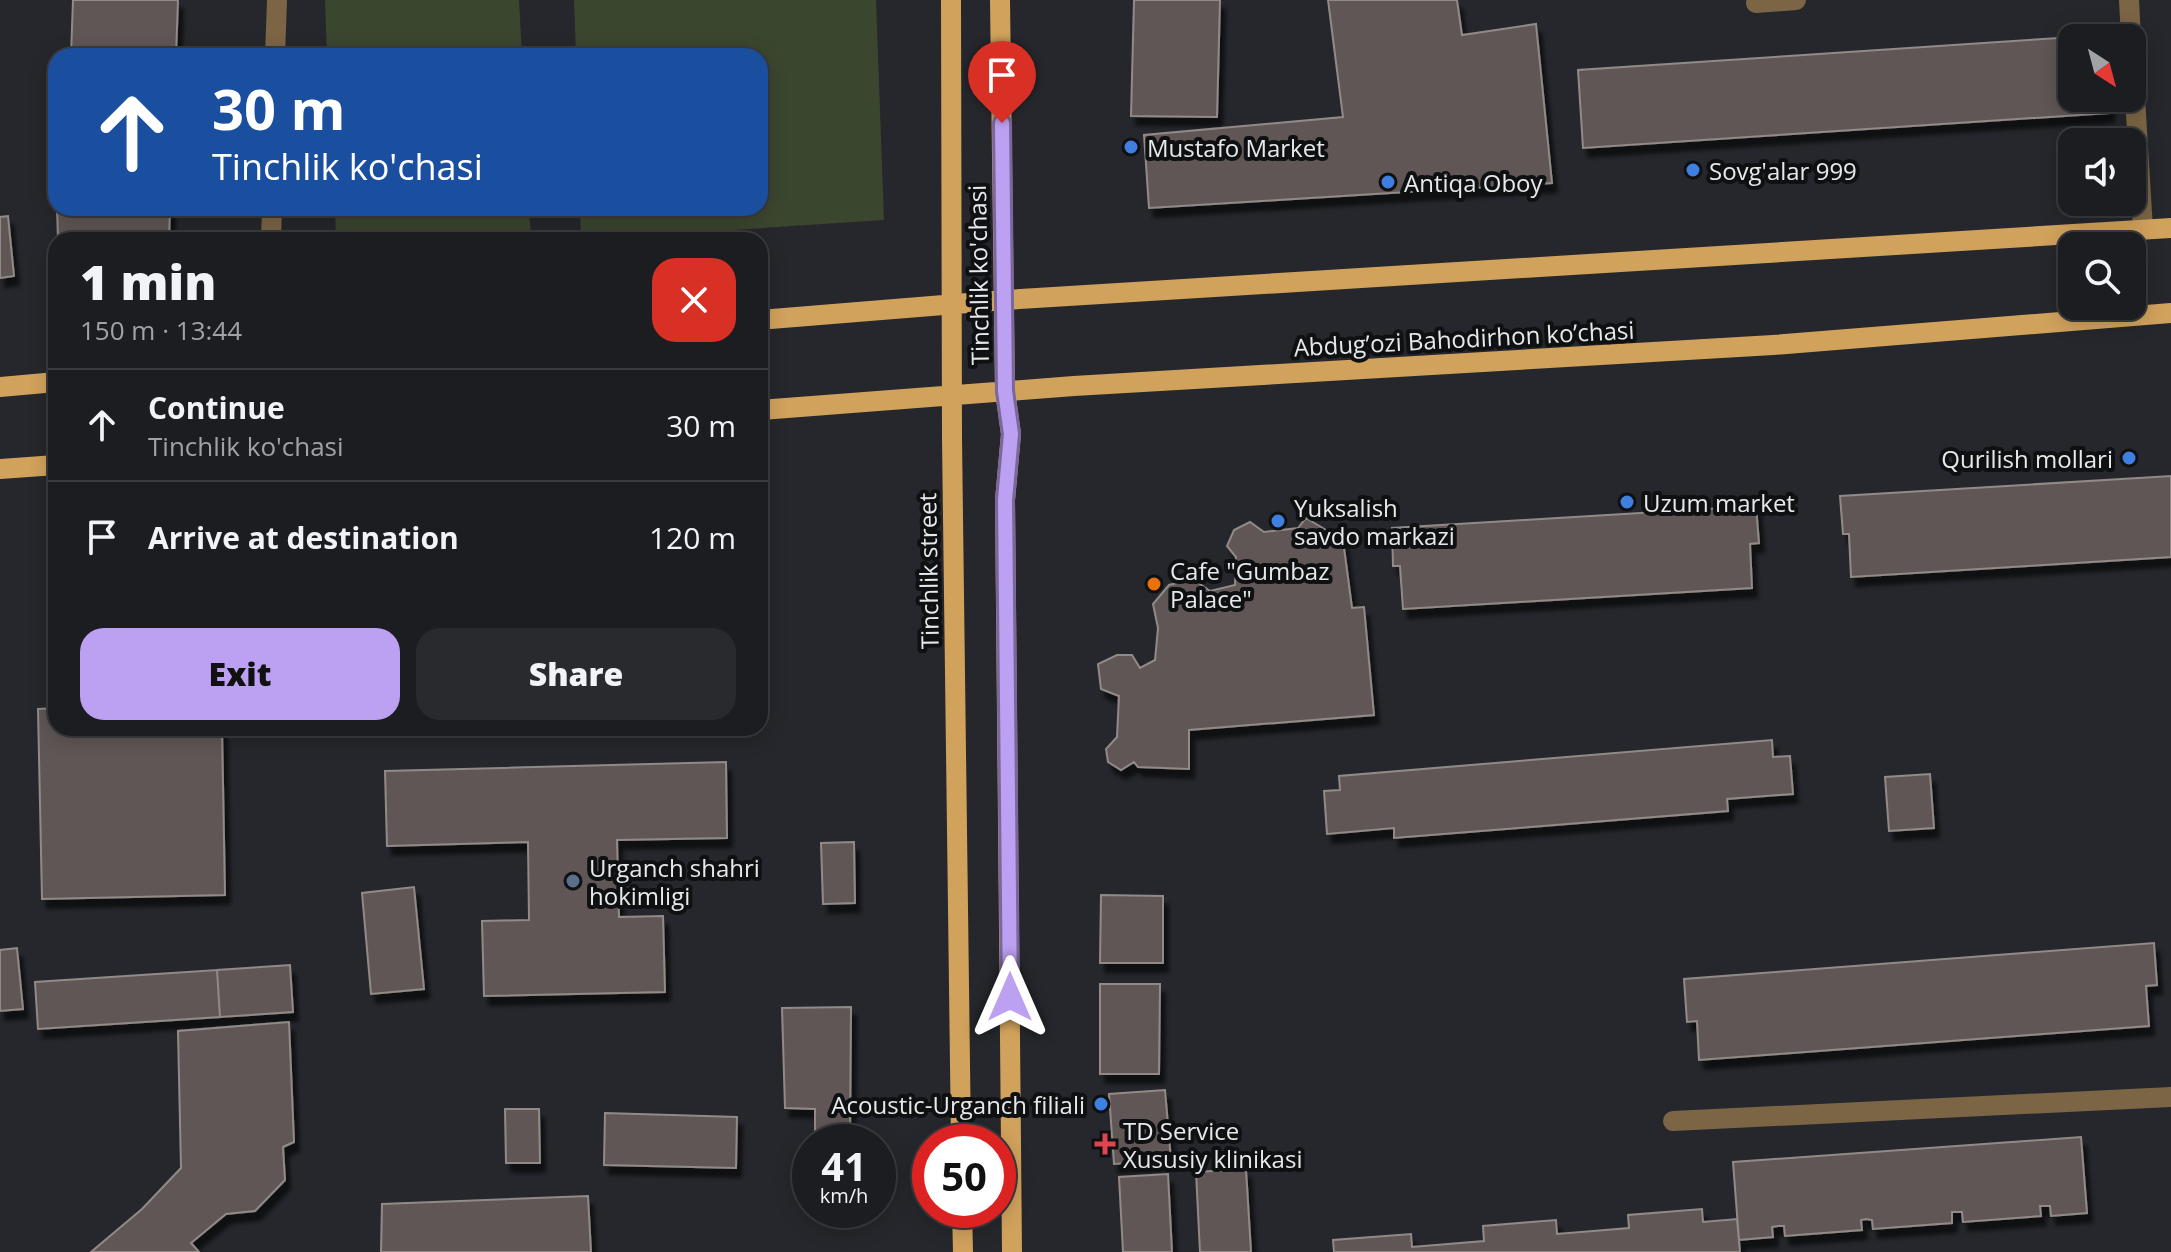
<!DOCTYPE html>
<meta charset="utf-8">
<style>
body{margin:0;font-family:"Open Sans",sans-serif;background:#292a2e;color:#f1f3f6;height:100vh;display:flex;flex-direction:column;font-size:30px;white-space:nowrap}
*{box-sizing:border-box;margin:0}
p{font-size:26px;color:#a0a2a5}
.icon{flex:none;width:44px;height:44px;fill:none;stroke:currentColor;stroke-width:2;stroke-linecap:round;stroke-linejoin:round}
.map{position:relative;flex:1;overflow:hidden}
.side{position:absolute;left:48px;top:232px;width:720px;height:504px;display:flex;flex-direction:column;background:#1c1d21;border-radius:24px;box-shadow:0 4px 20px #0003,0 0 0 2px #3a3b3f}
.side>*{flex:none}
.banner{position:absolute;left:48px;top:48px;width:720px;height:168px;border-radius:24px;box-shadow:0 4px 20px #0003,0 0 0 2px #3a3b3f;background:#1a4fa0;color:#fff;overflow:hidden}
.needle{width:52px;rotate:144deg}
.buttons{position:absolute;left:2058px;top:24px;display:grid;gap:16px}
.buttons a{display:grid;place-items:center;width:88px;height:88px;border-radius:16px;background:#1c1d21;box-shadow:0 4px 20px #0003,0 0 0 2px #3a3b3f;font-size:40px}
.speed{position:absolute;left:792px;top:1124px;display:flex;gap:16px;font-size:40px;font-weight:700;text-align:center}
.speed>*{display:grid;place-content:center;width:104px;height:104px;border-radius:50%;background:#1c1d21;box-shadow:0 4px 20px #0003,0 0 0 2px #3a3b3f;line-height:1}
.speed small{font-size:20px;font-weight:400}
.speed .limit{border:12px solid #d22;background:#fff;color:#111}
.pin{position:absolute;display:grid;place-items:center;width:68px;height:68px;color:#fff;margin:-82px -34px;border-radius:50% 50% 50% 0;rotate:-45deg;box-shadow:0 0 8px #0007}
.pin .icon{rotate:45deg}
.me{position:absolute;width:88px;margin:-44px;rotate:0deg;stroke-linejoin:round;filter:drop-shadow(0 0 6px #0008)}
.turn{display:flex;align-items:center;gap:28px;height:168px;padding:0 32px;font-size:36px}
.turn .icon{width:104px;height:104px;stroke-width:2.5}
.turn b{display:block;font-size:56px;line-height:68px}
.round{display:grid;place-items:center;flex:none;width:84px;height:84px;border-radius:24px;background:#292a2e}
.summary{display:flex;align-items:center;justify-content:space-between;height:136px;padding:0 32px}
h1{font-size:48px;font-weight:800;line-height:60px}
.action{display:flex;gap:16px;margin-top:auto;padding:16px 32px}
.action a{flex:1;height:92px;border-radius:24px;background:#bca0f2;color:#111;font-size:32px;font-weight:800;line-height:92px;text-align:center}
.action a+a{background:#292a2e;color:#f1f3f6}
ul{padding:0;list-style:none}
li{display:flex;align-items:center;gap:24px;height:112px;padding:0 32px;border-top:2px solid #3a3b3f}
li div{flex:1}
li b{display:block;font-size:30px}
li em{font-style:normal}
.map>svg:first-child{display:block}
.green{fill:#3b462f}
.building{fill:#5e5755;stroke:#918a87;stroke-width:2;filter:url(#shadow)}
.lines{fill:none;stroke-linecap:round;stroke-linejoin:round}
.minor{stroke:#7c6545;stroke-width:20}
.major{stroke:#d1a25c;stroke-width:20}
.route-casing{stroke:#7a689d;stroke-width:20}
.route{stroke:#bca0f2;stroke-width:14}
.shop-dot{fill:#3f7fe0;stroke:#0f1012;stroke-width:3}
.food-dot{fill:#e8710a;stroke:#0f1012;stroke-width:3}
.service-dot{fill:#5c6f8a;stroke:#0f1012;stroke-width:3}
.health-dot{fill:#e0444e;stroke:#0f1012;stroke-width:3}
.labels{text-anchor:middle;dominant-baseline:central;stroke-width:8;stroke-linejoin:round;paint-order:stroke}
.poi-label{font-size:24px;fill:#e7e8ec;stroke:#0f1012;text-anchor:start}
.street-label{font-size:24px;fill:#e7e8ec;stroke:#0f1012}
</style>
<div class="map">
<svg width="2171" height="1252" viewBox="0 0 2171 1252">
<defs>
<filter id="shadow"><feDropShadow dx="5" dy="9" stdDeviation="2" flood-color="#0009"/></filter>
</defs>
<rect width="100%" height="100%" fill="#25272c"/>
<!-- green -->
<path class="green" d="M325 0H519L522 56H327Z
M574 0H876L884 220 581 240 580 208H760V56H576Z
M335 208H529L531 240H336Z"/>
<!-- building -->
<path class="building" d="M73 0H178L176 56H71Z
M1134 0H1220L1217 117 1131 116Z
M1328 0H1457L1462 35 1536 24 1552 183 1149 208 1144 135 1343 117Z
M2104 35V38H2072V98H2108L2109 113 1583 148 1578 70Z
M57 208H170L169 240H58Z
M8 216 14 276 0 278V217Z
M2171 476V557L1851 577 1849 534H1843L1840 496Z
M1756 506 1759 543 1750 544 1752 588 1403 609 1400 566H1393L1392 528Z
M1306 518 1343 540 1352 608 1364 607 1374 715 1189 730V769L1138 767 1134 762 1121 770 1108 762 1106 749 1117 737 1119 696 1101 689 1098 664 1117 655H1132L1140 668 1155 660 1158 628 1153 604 1169 585 1193 579 1210 591 1235 585 1236 557 1227 546 1234 530 1250 522 1264 532 1298 528Z
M56 708V728H222L225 895 42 899 38 709Z
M1772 740 1773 757 1790 756 1793 794 1727 799 1728 811 1394 838V828L1327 834 1324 791 1340 790 1339 776Z
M726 762 727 838 617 840 619 917 663 916 665 992 484 996 482 921 529 920 528 842 387 846 385 771Z
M1930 774 1934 828 1889 831 1885 777Z
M854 842 855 903 823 904 821 843Z
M414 887 424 989 371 994 362 893Z
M1101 895 1163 896V963H1100Z
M2154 943 2157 985 2146 986 2149 1026 1699 1060 1697 1021 1687 1022 1684 979Z
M17 948 23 1009 0 1011V950Z
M290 965 293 1012 220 1017 217 970Z
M217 970 220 1017 38 1029 35 982Z
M1100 984H1160L1159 1074H1100Z
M851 1007 850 1142H815V1109L785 1108 782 1008Z
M289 1022 294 1142 283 1147 285 1180 255 1211 226 1214 191 1243 199 1252H91L142 1209 181 1168 178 1031Z
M1165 1090 1171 1160 1114 1164 1109 1094Z
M505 1109H539L540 1163H506Z
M605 1113 737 1117 736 1168 604 1165Z
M2081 1137 2087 1213 2051 1216 2050 1206H2040L2041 1216 1963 1222 1962 1212H1952V1223L1873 1229 1872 1220 1866 1219 1861 1220 1862 1230 1785 1236 1784 1226H1778L1772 1227 1773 1237 1739 1240 1733 1162Z
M1246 1169 1251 1252H1200L1196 1172Z
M1168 1174 1172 1252H1123L1119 1177Z
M588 1196 591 1252H381L382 1204Z
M1702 1209 1703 1222 1737 1219 1740 1252H1334L1333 1240 1411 1234 1412 1247 1484 1241 1483 1226 1556 1220 1557 1234 1629 1228 1628 1215Z"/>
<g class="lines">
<!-- minor -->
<path class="minor" d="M2129 0 2131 38
M1756 3 1796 0
M2132 48 2143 229
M275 56 277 0
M271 240 272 208
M1673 1121 2171 1097"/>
<!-- major -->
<path class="major" d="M951 0 952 439 961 1142
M1000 0 1005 391 1011 434 1005 500 1012 1252
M760 320 1005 300 2171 228
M0 387 56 382
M760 410 1074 386 1773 345 2171 313
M0 469 56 465
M962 1210 963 1252"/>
</g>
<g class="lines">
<defs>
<path id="route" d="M1002 123 1005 391 1011 434 1005 500 1010 997"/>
</defs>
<!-- route casing -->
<use href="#route" class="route-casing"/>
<!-- route -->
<use href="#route" class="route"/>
</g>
<!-- markers -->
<g class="shop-dot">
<circle cx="1131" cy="147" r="8"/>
<circle cx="1693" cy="170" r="8"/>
<circle cx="1388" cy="182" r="8"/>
<circle cx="2129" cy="458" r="8"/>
<circle cx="1627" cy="502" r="8"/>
<circle cx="1278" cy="521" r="8"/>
<circle cx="1101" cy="1104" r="8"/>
</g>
<circle class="food-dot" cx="1154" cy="584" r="8"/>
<circle class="service-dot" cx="573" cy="881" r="8"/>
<path class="health-dot" d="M1101 1132h8v8h8v8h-8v8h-8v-8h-8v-8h8z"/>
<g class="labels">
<!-- poi labels -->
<g class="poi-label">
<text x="1147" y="147">Mustafo Market</text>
<text x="1709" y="170">Sovg'alar 999</text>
<text x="1404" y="182">Antiqa Oboy</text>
<text x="2113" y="458" text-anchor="end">Qurilish mollari</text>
<text x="1643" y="502">Uzum market</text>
<text x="1294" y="507">Yuksalish<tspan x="1294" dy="28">savdo markazi</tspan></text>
<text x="1170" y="570">Cafe "Gumbaz<tspan x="1170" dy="28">Palace"</tspan></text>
<text x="589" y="867">Urganch shahri<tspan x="589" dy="28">hokimligi</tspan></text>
<text x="1085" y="1104" text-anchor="end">Acoustic-Urganch filiali</text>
<text x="1123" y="1130">TD Service<tspan x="1123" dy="28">Xususiy klinikasi</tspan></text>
</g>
<!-- street labels -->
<g class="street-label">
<text transform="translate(978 275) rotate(-91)">Tinchlik ko'chasi</text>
<text transform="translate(1464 338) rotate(-3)">Abdug’ozi Bahodirhon ko’chasi</text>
<text transform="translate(928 571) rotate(-91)">Tinchlik street</text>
</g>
</g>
</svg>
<div class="buttons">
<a><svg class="needle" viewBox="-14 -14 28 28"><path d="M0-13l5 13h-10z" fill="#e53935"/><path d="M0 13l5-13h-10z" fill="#a0a2a5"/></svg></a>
<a><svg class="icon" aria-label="sound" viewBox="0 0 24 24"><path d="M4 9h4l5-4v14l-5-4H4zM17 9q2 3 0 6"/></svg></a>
<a><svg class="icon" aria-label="search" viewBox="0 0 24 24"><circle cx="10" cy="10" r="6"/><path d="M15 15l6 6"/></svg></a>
</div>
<div class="speed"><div>41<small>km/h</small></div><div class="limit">50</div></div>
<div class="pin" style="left:1002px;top:123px;background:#d93025"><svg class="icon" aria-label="arrive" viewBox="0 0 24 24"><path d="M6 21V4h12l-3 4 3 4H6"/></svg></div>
<svg class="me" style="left:1010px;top:997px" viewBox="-20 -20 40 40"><path d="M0-17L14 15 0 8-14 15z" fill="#bca0f2" stroke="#fff" stroke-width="4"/></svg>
<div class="banner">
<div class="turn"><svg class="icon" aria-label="ahead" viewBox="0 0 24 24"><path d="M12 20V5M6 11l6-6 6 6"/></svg><div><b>30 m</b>Tinchlik ko'chasi</div></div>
</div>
<section class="side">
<div class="summary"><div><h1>1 min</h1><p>150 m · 13:44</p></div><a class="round" style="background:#d93025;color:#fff"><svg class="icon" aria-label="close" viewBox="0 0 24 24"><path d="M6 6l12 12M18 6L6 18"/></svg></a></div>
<ul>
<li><svg class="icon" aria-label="ahead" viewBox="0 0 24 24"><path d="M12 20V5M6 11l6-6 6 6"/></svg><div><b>Continue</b><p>Tinchlik ko'chasi</p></div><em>30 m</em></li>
<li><svg class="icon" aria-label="arrive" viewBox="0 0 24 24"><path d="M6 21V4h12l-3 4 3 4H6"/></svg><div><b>Arrive at destination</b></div><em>120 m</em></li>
</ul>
<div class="action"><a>Exit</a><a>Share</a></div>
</section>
</div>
